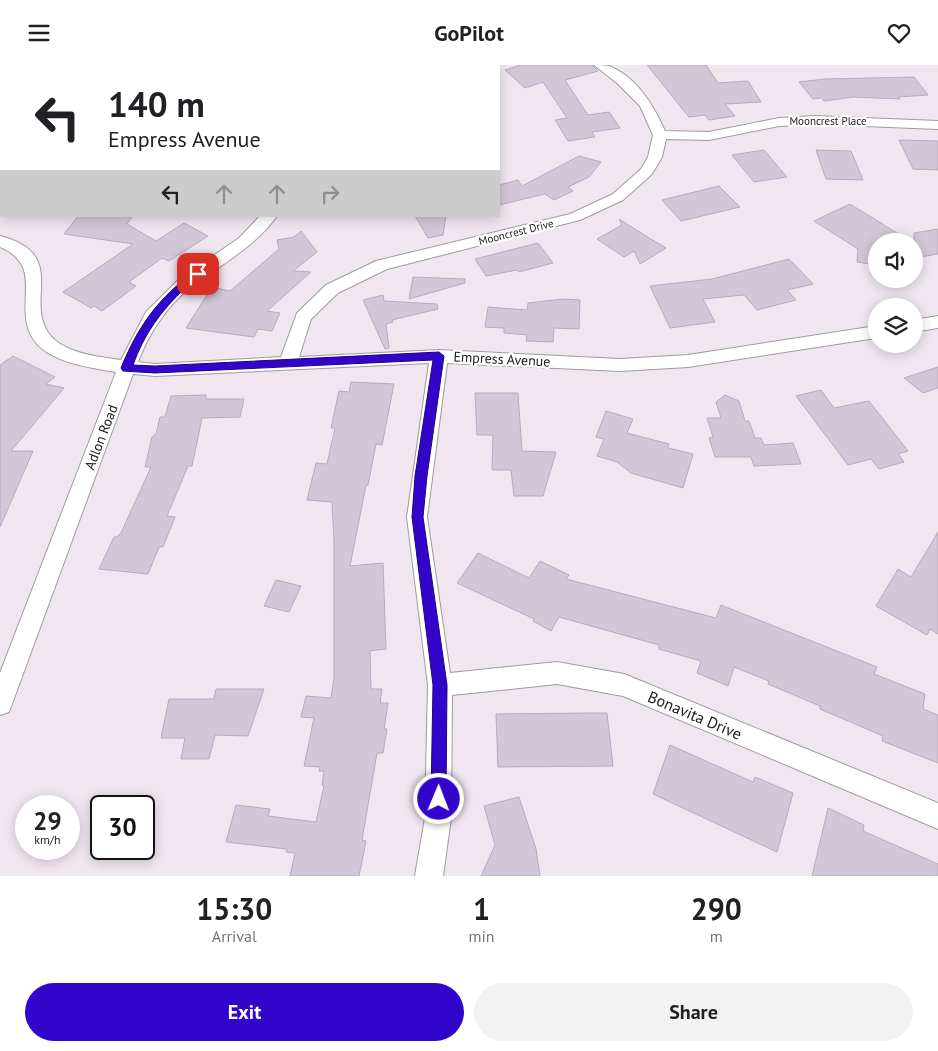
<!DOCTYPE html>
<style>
body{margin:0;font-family:"PT Sans",sans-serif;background:#f2f2f2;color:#202124;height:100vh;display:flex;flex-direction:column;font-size:19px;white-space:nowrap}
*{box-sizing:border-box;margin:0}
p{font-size:16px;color:#757577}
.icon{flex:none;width:28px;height:28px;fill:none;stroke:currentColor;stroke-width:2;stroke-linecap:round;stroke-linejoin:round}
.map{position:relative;height:811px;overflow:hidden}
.drawer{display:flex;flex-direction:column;background:#fff;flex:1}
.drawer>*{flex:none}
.top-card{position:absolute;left:0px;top:0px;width:500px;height:152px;box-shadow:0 2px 12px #0003;background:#fff;color:#202124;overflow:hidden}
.fabs{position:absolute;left:868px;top:168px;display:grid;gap:10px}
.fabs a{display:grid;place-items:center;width:55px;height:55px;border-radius:50%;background:#fff;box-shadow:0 2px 12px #0003;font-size:25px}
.speed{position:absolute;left:15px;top:730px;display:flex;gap:10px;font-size:25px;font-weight:700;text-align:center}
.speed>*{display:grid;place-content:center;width:65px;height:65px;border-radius:50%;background:#fff;box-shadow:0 2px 12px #0003;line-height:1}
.speed small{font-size:12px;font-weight:400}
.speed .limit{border:2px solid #111;border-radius:8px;background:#fff;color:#111}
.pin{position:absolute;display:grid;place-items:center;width:42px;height:42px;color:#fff;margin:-21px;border-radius:10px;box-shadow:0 2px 8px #0006}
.me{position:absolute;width:55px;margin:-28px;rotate:1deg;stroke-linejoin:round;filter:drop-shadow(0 0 4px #0008)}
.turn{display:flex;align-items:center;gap:18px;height:105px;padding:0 25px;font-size:22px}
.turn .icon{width:65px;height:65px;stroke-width:2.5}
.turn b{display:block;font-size:35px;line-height:42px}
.lanes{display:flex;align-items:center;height:48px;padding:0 25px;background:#0003;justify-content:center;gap:25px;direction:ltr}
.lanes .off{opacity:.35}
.eta{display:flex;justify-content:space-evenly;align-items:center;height:85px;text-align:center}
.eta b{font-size:30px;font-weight:700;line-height:35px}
.cta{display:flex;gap:10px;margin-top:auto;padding:10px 25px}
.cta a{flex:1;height:58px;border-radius:30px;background:#3206ca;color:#fff;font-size:20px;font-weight:700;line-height:58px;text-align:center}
.cta a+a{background:#f2f2f2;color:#202124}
header{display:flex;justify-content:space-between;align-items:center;height:65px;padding:0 25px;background:#fff;font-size:22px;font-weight:700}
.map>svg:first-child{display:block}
.building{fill:#d1c7d7;stroke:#b9a9c1}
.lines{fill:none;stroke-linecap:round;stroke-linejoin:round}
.street-casing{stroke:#9d9d9d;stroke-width:2}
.street{fill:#fff;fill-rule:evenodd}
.route{fill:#3206ca;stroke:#200483}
.labels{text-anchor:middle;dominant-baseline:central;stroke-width:4.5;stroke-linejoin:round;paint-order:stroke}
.far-street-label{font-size:11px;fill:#202020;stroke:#fff}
.street-label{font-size:14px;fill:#202020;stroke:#fff}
.near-street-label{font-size:16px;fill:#202020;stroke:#fff}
</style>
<header><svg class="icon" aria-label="menu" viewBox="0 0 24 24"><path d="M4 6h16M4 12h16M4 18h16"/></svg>GoPilot<svg class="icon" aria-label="heart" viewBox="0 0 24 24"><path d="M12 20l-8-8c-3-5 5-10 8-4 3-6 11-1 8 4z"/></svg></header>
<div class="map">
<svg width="938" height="811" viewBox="0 0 938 811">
<rect width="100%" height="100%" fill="#efe6f0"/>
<!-- building -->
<path class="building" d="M520 0H592L598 6 565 15 588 50 609 47 620 63 592 67 595 72 568 76 555 55 567 53 543 17 525 23 505 5Z
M647 0H706L718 18 748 16 761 37 725 39 735 51 709 55 705 50 689 52Z
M914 12 928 30 898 32 900 34 853 32 824 36 821 33 813 34 799 17 825 14Z
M899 75 938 76V105L913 104Z
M764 85 787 112 754 117 732 90Z
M816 85 851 86 863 115 826 114Z
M579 91 601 97 589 112 568 122 573 126 554 135 545 129 499 140V120L518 115 522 121Z
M719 121 740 142 681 156 662 135Z
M850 139 910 176H876V200L857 197 858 184 814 156Z
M78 151H133L127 159 156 176 184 158 208 171 169 196 162 193 129 217 136 221 102 246 94 241 91 243 63 227 133 179 64 169Z
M415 151H446L443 170 428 173Z
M619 154 646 171 666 183 640 199 634 186 624 192 597 174 622 160Z
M938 164V189L914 193V168Z
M301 166 317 187 293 206 311 207 267 246 280 248 272 266 258 264 254 272 186 263 212 222 230 226 279 184 277 175 294 172Z
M538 178 553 198 519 207 517 205 486 211 475 194Z
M789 194 813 219 787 225 796 235 757 245 744 230 703 234 715 257 670 263 650 221 712 214Z
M413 212 465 214V218L409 234Z
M383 230 384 236 437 239 438 244 392 255 393 257 386 259 389 283 385 284 363 235Z
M563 234 580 235 579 264 554 263 553 277 526 276 527 270 504 268V263L485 262 488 242 527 245 528 238Z
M13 291 55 312 46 319 64 323 11 386H33L0 462V300Z
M938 302V323L923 328 904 313Z
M351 317 394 319 382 380 376 379 368 420H366L350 501 383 498 386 584 370 586 371 624H382L380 638H388L384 664H387L383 688H377L362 775 366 776 359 811H290L295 788 286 787 287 784 226 777 236 740 270 744 268 751 316 757 324 721 322 720 324 706H319L320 702 304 701 314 653 301 652 306 631 331 633 334 613V476L332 437 307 435 316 398 327 399 335 363H331L339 326 349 327Z
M821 325 834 343 869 336 908 386 898 389 904 397 879 404 871 394 848 400 796 331Z
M475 328H518L522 386 556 387 543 431H514L511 405H492L493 370H477Z
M206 330V334H244L240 352 202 353 192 401H188L167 451 175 452 163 482H159L148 509 99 504 114 472H117L121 468 151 402H145L152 372 156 369 160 352H165L171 331Z
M725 330 739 336 745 356H749L755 373H761L764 380 793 378 801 399 754 401 751 392H715L709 373 713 372 707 353H721L716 337Z
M606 346 633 354 627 368 669 379 668 383 693 389 683 423 631 408 617 397 597 391 604 374 596 372Z
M938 467V569L930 564 927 570 876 541 898 504 911 512Z
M478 488 529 513 540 496 569 510 566 514 716 553 721 540 877 602 874 609 925 629 923 644 938 650V698L882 676 883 671 820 644V641L768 619 769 616 734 602 728 621 697 608 701 596 659 584V580L559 552 551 566 533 556 534 554 457 518Z
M276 515 301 521 289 547 264 541Z
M216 624H264L248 671 215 670 209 694H181L185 673H161L169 634H214Z
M585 648H607L613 701 498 702 496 649Z
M670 680 753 717 755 712 793 728 777 787 653 729Z
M519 732 536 784 540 811H481L495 780 484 741Z
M828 743 864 760 863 766 938 799V811H812Z"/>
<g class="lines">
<defs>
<path id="street" d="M594 0C598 0 605 0 609 1 637 12 654 41 665 66L709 67 779 53 815 51 938 56V64L815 59 779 61 709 75 666 74 662 92 652 109 623 135 580 155 387 204 338 228 311 254 299 292 439 285 620 294 688 290 876 261V273L688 302 620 306 447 298 427 452 450 608 557 597 624 609 938 738V764L623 631 557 619 452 630 451 753 443 811H415L425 753 428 620 407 452 429 298 155 311 133 309 12 639 9 647 0 650V608L116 307C92 303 54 298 37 279 8 245 49 203 0 182V171C70 189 23 236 50 270 64 288 99 292 121 295L146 247 177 216 239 173 260 151H277C255 182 220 200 191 222 166 242 149 268 138 297L155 299 281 292 297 248 326 220 376 196 570 149 613 129 641 104 648 92 653 70 640 41 617 18Z
M938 251V263L914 267V255Z"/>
</defs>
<!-- street casing -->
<use href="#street" class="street-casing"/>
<!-- street -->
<use href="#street" class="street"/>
</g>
<!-- route -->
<path class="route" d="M195 207 203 209C198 215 190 218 185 223 161 246 144 269 133 300L155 301 439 287 444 291 427 411 423 452 447 620 446 734 444 739 439 742 434 739 431 734 433 620 412 452 415 411 433 295 155 308 123 306 121 303C137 263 159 231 195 207Z"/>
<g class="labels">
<!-- far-street labels -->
<g class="far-street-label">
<text x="828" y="56">Mooncrest Place</text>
<text transform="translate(516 167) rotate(-14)">Mooncrest Drive</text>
</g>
<!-- street labels -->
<g class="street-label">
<text transform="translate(502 294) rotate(3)">Empress Avenue</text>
<text transform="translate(101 372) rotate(-69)">Adlon Road</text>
</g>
<!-- near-street labels -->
<g class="near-street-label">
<text transform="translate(695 650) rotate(23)">Bonavita Drive</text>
</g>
</g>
</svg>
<div class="fabs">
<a><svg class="icon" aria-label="sound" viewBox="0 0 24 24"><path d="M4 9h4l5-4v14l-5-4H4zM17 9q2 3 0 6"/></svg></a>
<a><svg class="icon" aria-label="layers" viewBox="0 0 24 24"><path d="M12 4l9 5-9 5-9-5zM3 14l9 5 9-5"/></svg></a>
</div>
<div class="speed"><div>29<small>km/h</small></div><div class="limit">30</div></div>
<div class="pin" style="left:198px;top:209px;background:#d93025"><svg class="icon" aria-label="arrive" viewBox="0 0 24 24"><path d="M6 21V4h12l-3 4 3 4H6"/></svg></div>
<svg class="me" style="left:439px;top:734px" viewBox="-20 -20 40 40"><circle r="17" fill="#3206ca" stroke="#fff" stroke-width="3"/><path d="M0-11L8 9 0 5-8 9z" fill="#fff"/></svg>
<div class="top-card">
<div class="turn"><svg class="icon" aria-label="left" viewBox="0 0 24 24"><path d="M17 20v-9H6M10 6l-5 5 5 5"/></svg><div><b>140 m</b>Empress Avenue</div></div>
<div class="lanes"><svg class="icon" aria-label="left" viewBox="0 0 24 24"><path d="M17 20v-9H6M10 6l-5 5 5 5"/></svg><svg class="icon off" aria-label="ahead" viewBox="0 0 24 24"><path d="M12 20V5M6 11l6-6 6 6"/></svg><svg class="icon off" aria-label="ahead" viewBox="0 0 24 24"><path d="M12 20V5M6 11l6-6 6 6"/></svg><svg class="icon off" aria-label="right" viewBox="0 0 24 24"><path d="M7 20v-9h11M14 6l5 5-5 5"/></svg></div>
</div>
</div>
<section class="drawer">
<div class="eta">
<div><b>15:30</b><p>Arrival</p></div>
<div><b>1</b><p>min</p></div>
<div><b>290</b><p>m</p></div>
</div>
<div class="cta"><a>Exit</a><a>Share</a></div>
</section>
